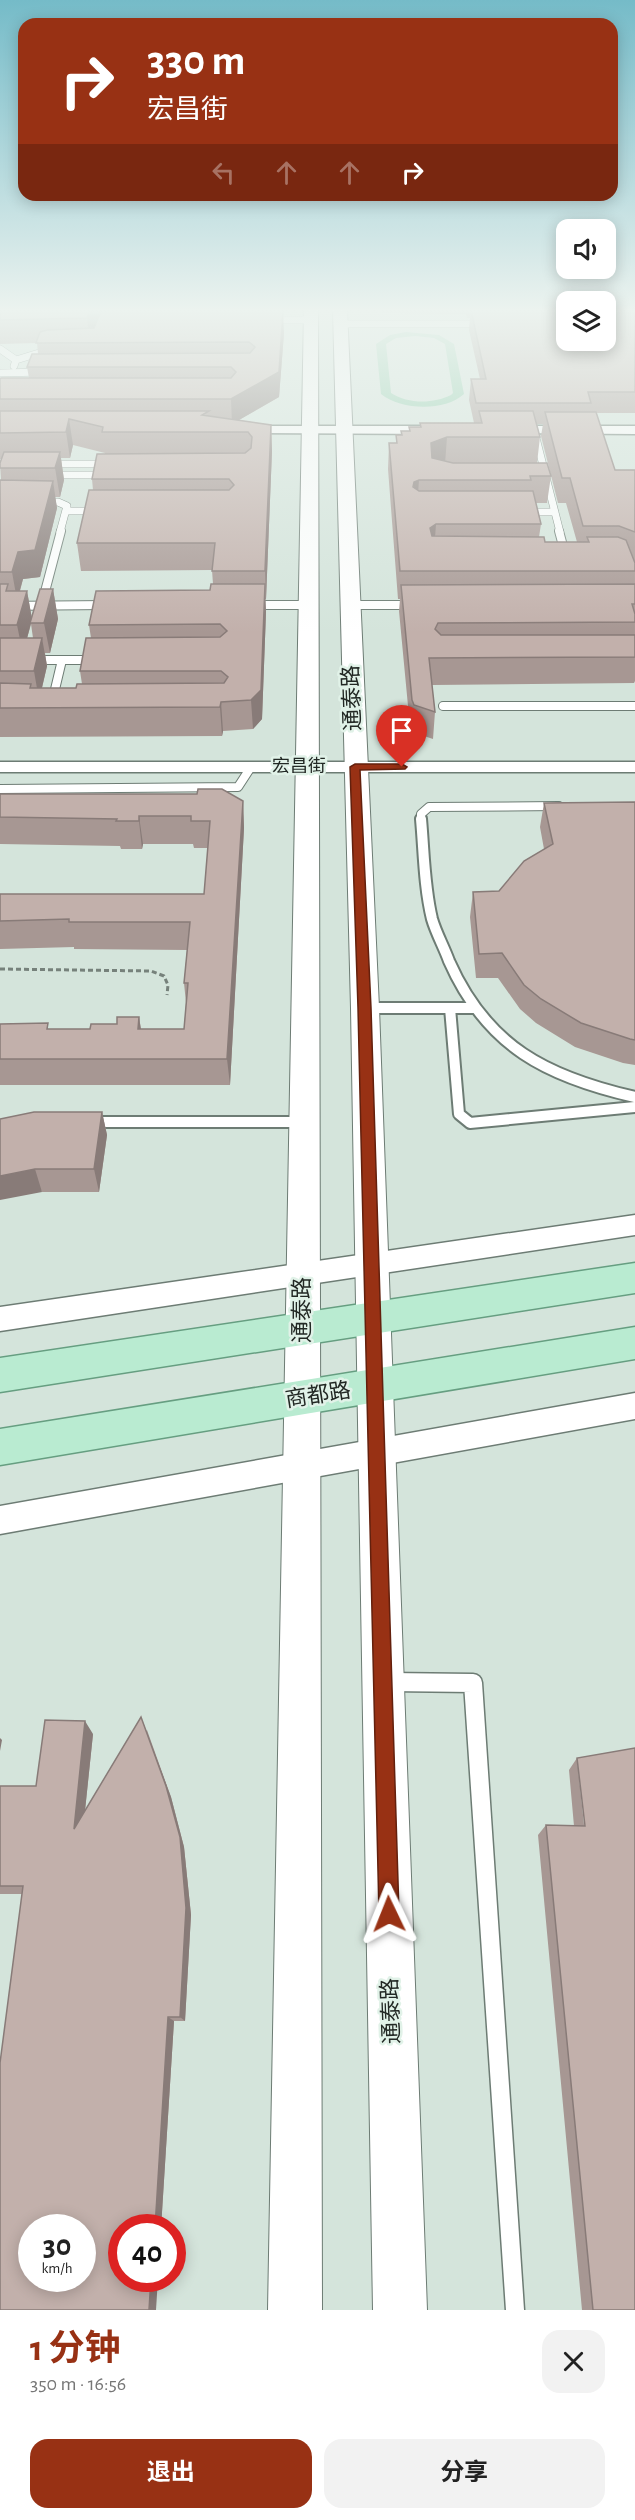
<!DOCTYPE html>
<html lang="zh">
<meta charset="utf-8">
<style>
body{margin:0;font-family:"Alegreya Sans","Noto Sans SC",sans-serif;background:#f2f2f2;color:#222;height:100vh;display:flex;flex-direction:column;font-size:22px;white-space:nowrap}
*{box-sizing:border-box;margin:0}
p{font-size:20px;color:#767676}
.icon{flex:none;width:33px;height:33px;fill:none;stroke:currentColor;stroke-width:2;stroke-linecap:round;stroke-linejoin:round}
.map{position:relative;height:2310px;overflow:hidden}
.sheet{display:flex;flex-direction:column;background:#fff;flex:1}
.sheet>*{flex:none}
.hud{position:absolute;left:18px;top:18px;width:600px;height:183px;border-radius:18px;box-shadow:0 3px 15px #0003;background:#983114;color:#fff;overflow:hidden}
.buttons{position:absolute;left:556px;top:219px;display:grid;gap:12px}
.buttons a{display:grid;place-items:center;width:60px;height:60px;border-radius:12px;background:#fff;box-shadow:0 3px 15px #0003;font-size:30px}
.speed{position:absolute;left:18px;top:2214px;display:flex;gap:12px;font-size:30px;font-weight:700;text-align:center}
.speed>*{display:grid;place-content:center;width:78px;height:78px;border-radius:50%;background:#fff;box-shadow:0 3px 15px #0003;line-height:1}
.speed small{font-size:15px;font-weight:400}
.speed .limit{border:9px solid #d22;background:#fff;color:#111}
.pin{position:absolute;display:grid;place-items:center;width:51px;height:51px;color:#fff;margin:-62px -26px;border-radius:50% 50% 50% 0;rotate:-45deg;box-shadow:0 0 6px #0007}
.pin .icon{rotate:45deg}
.me{position:absolute;width:66px;margin:-33px;rotate:358deg;stroke-linejoin:round;filter:drop-shadow(0 0 4px #0008)}
.turn{display:flex;align-items:center;gap:21px;height:126px;padding:0 30px;font-size:27px}
.turn .icon{width:78px;height:78px;stroke-width:2.5}
.turn b{display:block;font-size:42px;line-height:51px}
.lanes{display:flex;align-items:center;height:57px;padding:0 30px;background:#0003;justify-content:center;gap:30px;direction:ltr}
.lanes .off{opacity:.35}
.round{display:grid;place-items:center;flex:none;width:63px;height:63px;border-radius:18px;background:#f2f2f2}
.head{display:flex;align-items:center;justify-content:space-between;height:102px;padding:0 30px}
h1{font-size:36px;font-weight:700;line-height:45px;color:#983114}
.button{display:flex;gap:12px;margin-top:auto;padding:12px 30px}
.button a{flex:1;height:69px;border-radius:18px;background:#983114;color:#fff;font-size:24px;font-weight:700;line-height:69px;text-align:center}
.button a+a{background:#f2f2f2;color:#222}
.map>svg:first-child{display:block}
.green{fill:#8ccdaa;fill-rule:evenodd}
.lines{fill:none;stroke-linecap:round;stroke-linejoin:round}
.service-far3-casing{stroke:#6d7c74;stroke-width:8}
.service-far2-casing{stroke:#6d7c74;stroke-width:10}
.service-far1-casing{stroke:#6d7c74;stroke-width:14}
.service-casing{stroke:#6d7c74;stroke-width:21}
.minor-casing{stroke:#6d7c74;stroke-width:3}
.tertiary-casing{stroke:#6d7c74;stroke-width:2}
.primary-casing{stroke:#669e81;stroke-width:3}
.path{stroke:#76817b;stroke-width:3;stroke-dasharray:5 3;stroke-linecap:butt}
.service-far3{stroke:#fff;stroke-width:7}
.service-far2{stroke:#fff;stroke-width:8}
.service-far1{stroke:#fff;stroke-width:10}
.service{stroke:#fff;stroke-width:18}
.minor{fill:#fff;fill-rule:evenodd}
.tertiary{fill:#fff;fill-rule:evenodd}
.primary{fill:#b9ebd1;fill-rule:evenodd}
.wall{fill:#a79793;fill-rule:evenodd}
.shaded-wall{fill:#887b78}
.building{fill:#c2b0ab;stroke:#887b78;stroke-width:1.5;fill-rule:evenodd}
.route{fill:#983114;stroke:#63200d;stroke-width:1.5}
.labels{text-anchor:middle;dominant-baseline:central;stroke-width:5;stroke-linejoin:round;paint-order:stroke}
.far-street-label{font-size:18px;fill:#222824;stroke:#e1f2e8}
.street-label{font-size:22px;fill:#222824;stroke:#e1f2e8}
</style>
<div class="map">
<svg width="635" height="2310" viewBox="0 0 635 2310">
<rect width="100%" height="100%" fill="#d4e4db"/>
<!-- green -->
<path class="green" d="M406 332 439 335 454 344 464 394C444 412 401 410 381 394L376 344 390 335ZM415 336 434 338 445 344 453 393 451 395C433 404 408 404 391 393L386 344 396 338Z"/>
<g class="lines">
<defs>
<path id="service-far3" d="M267 320H311
M341 324H483
M0 349 16 360 14 366
M16 360 52 349
M0 373 44 372
M535 434 560 532
M46 464H110
M49 475H107
M40 502H58L67 506 60 532
M66 511H100
M523 512H555"/>
<path id="service-far2" d="M559 531 566 557
M42 603 61 531
M250 605H308
M349 605H415
M0 606 107 605
M0 660H98
M52 702 62 660
M443 706H635
M0 789 238 787 251 767
M421 820V814L429 807 559 806"/>
<path id="service-far1" d="M421 819C424 852 424 886 432 919 436 933 444 947 449 961 487 1047 547 1077 635 1097
M365 1008H473
M450 1008 459 1114 470 1123 635 1107
M88 1122H303"/>
<path id="service" d="M389 1682 473 1683 515 2310"/>
<path id="minor" d="M239 426H442L449 430 442 434 234 433 232 430Z
M506 426H635V434L501 433 499 430Z
M0 762H635V772H0Z
M635 1215V1235L0 1331V1307Z
M635 1393V1419L0 1534V1506Z"/>
<path id="tertiary" d="M304 310H318L322 2310H268Z
M333 310H347L379 1008 427 2310H373L351 1008Z"/>
<path id="primary" d="M635 1263V1293L0 1392V1358Z
M635 1327V1359L0 1465V1429Z"/>
</defs>
<!-- service-far3 casing -->
<use href="#service-far3" class="service-far3-casing"/>
<!-- service-far2 casing -->
<use href="#service-far2" class="service-far2-casing"/>
<!-- service-far1 casing -->
<use href="#service-far1" class="service-far1-casing"/>
<!-- service casing -->
<use href="#service" class="service-casing"/>
<!-- minor casing -->
<use href="#minor" class="minor-casing"/>
<!-- tertiary casing -->
<use href="#tertiary" class="tertiary-casing"/>
<!-- primary casing -->
<use href="#primary" class="primary-casing"/>
<!-- path -->
<path class="path" d="M0 969 151 971 164 976 168 985 167 995"/>
<!-- service-far3 -->
<use href="#service-far3" class="service-far3"/>
<!-- service-far2 -->
<use href="#service-far2" class="service-far2"/>
<!-- service-far1 -->
<use href="#service-far1" class="service-far1"/>
<!-- service -->
<use href="#service" class="service"/>
<!-- minor -->
<use href="#minor" class="minor"/>
<!-- tertiary -->
<use href="#tertiary" class="tertiary"/>
<!-- primary -->
<use href="#primary" class="primary"/>
</g>
<!-- wall -->
<path class="wall" d="M0 310 284 333 279 397 239 420 271 425 272 451 266 599H265L266 612 262 719 253 729 223 731 222 736 0 737V480H1L0 463 2 459H0V379L29 378 27 367 38 354 37 343 0 344ZM73 445 105 453V454L92 479 93 490 77 543 81 571 212 570 213 584 210 590 89 625 91 638 80 671 82 684 76 688H42L47 666 45 653H50L58 619 53 589 32 619 27 591H20L23 579 40 577 57 508 55 497H60L64 480 61 458H70ZM31 624 33 638H27L30 628Z
M381 310H635V413H596L615 470H635V681L634 683 432 685 435 712 433 739 412 732 410 727 399 611 400 599H398L388 469 389 443H396V435H401V431H409V427H420V423H474L469 400 471 379H480L469 330 470 318H467L466 314 381 313ZM537 424H543L541 436 558 503H566L577 542H545L539 537 541 524 536 503H547L551 476 537 463 540 437Z
M0 794 243 801 244 828 230 1085H0V1024L49 1029H90L117 1024 139 1017 141 1029H184L186 1003 184 983 187 950 74 949V947L0 949V894H204L208 848H194L193 844H143L142 849H121L120 846 0 844Z
M635 802V1065L623 1063 575 1047 536 1023 520 1009 498 978H476L470 917 473 892 499 891 544 849 540 827 544 803Z
M102 1112 107 1135 99 1192H42L0 1119Z
M147 1730 171 1797 184 1847 191 1915 185 2021H174L161 2228 22 1894H0V1786H36L93 1734 85 1811Z
M577 1758 635 2310H582L538 1835 546 1825 574 1826 569 1770Z"/>
<!-- shaded-wall -->
<path class="shaded-wall" d="M90 310H120L90 342 87 318Z
M283 310 284 333 279 397 232 424 231 399Z
M69 419 73 445 70 458 66 432Z
M271 425 272 451 266 599 265 571Z
M447 437 445 464 429 470 431 443Z
M60 452 64 480 60 497 55 468Z
M419 480 417 506 412 509 414 482Z
M53 481 57 508 40 577 23 579 17 600 12 572 18 552Z
M436 524 434 552 430 528Z
M265 584 266 612 262 719 253 729 251 700Z
M53 589 58 619 50 653 44 623Z
M27 591 32 619 23 654 17 625Z
M42 638 47 666 39 700 34 671Z
M221 702 223 731 222 736 220 707Z
M243 801 244 828 230 1085 227 1059Z
M139 816 143 844 142 849 139 821Z
M139 1017 143 1044 138 1029Z
M102 1112 107 1135 99 1192 94 1169Z
M35 1169 42 1192 0 1200V1176Z
M141 1717 171 1797 184 1847 191 1915 185 2021 180 2017Z
M85 1721 93 1734 82 1839 74 1829Z
M0 1738 2 1740 0 1751Z
M168 2017 174 2021 161 2228H155Z
M151 2278H158L156 2310H149Z"/>
<!-- building -->
<path class="building" d="M0 310H90L87 318 0 320Z
M114 310H283L279 372 231 399H0V379L1 378H231L236 372 231 367H27L32 354 250 353 255 347 249 342 36 343 40 332 47 330 94 328 101 311Z
M471 310H567V340H606V310H635V392H588L591 403H476L471 379H486Z
M0 411H209L202 415 271 425 265 571H212L215 543H77L89 490H229L234 485 229 479H92L97 454 245 453 251 448 252 437 248 432H102L103 427 69 419 66 432 0 433Z
M479 411H533L540 437H447L431 443 432 458 453 463H547L551 476H530L531 480H419L414 482 413 487 419 491H533L541 524H436L430 528 432 536 544 537 545 542H589L587 537H618L626 540 635 563V571H400L389 443H397L396 435H402L401 431H410L409 427H421L420 423H482Z
M545 412H596L615 470H635V532L619 526H583L570 478H562Z
M4 452H60L55 468H0V463Z
M0 480 53 481 35 550 18 552 12 572H0Z
M0 584H8L6 591H27L17 625H0Z
M211 584H265L261 690 251 700 221 702 220 707 0 708V683L31 684 30 688H76L77 684 224 683 228 677 221 671H80L86 638 220 637 227 631 220 624 89 625 96 591 210 590Z
M635 584V604H632L635 614V622L438 623 435 629 441 635H635V657L429 658 435 712 414 705 412 700 401 585Z
M40 589H53L44 623H30Z
M0 638H42L34 671H0Z
M198 789H222L243 801 227 1059H0V1024L48 1023 47 1029H90L91 1024H117V1017H139L138 1029H184L188 983H184L190 922H69V919L0 921V894H204L210 821H191V816H139V821H116L117 819 0 817V794H197Z
M635 802V1040L630 1039 581 1023 541 999 524 985 502 953 479 954 473 892 499 891 524 861 553 844 544 803Z
M34 1112H102L94 1169H35L0 1176V1119Z
M141 1717 166 1786 180 1837 186 1908 180 2017H168L155 2228H122V2278H151L149 2310H0V2063L23 1886H0V1786H36L45 1720 85 1721 74 1829ZM32 2228H82V2278H32Z
M635 1748V2310H593L546 1825 585 1826 577 1758Z"/>
<!-- sky -->
<linearGradient id="sky" x2="0" y2="1"><stop stop-color="#75bbc8"/><stop offset="0.49" stop-color="#ecf3ef"/><stop offset="1" stop-color="#ecf3ef" stop-opacity="0"/></linearGradient>
<rect width="635" height="633" fill="url(#sky)"/>
<!-- route -->
<path class="route" d="M402 764 407 767 405 769 360 770 371 1008 399 1914 396 1922 389 1925 382 1922 379 1914 358 1008 350 767 355 764Z"/>
<g class="labels">
<!-- far-street labels -->
<g class="far-street-label">
<text x="299" y="767">宏昌街</text>
</g>
<!-- street labels -->
<g class="street-label">
<text transform="translate(352 698) rotate(-92)">通泰路</text>
<text transform="translate(302 1310) rotate(-90)">通泰路</text>
<text transform="translate(318 1395) rotate(-9)">商都路</text>
<text transform="translate(391 2011) rotate(-92)">通泰路</text>
</g>
</g>
</svg>
<div class="buttons">
<a><svg class="icon" aria-label="sound" viewBox="0 0 24 24"><path d="M4 9h4l5-4v14l-5-4H4zM17 9q2 3 0 6"/></svg></a>
<a><svg class="icon" aria-label="layers" viewBox="0 0 24 24"><path d="M12 4l9 5-9 5-9-5zM3 14l9 5 9-5"/></svg></a>
</div>
<div class="speed"><div>30<small>km/h</small></div><div class="limit">40</div></div>
<div class="pin" style="left:402px;top:767px;background:#d93025"><svg class="icon" aria-label="arrive" viewBox="0 0 24 24"><path d="M6 21V4h12l-3 4 3 4H6"/></svg></div>
<svg class="me" style="left:389px;top:1914px" viewBox="-20 -20 40 40"><path d="M0-17L14 15 0 8-14 15z" fill="#983114" stroke="#fff" stroke-width="4"/></svg>
<div class="hud">
<div class="turn"><svg class="icon" aria-label="right" viewBox="0 0 24 24"><path d="M7 20v-9h11M14 6l5 5-5 5"/></svg><div><b>330 m</b>宏昌街</div></div>
<div class="lanes"><svg class="icon off" aria-label="left" viewBox="0 0 24 24"><path d="M17 20v-9H6M10 6l-5 5 5 5"/></svg><svg class="icon off" aria-label="ahead" viewBox="0 0 24 24"><path d="M12 20V5M6 11l6-6 6 6"/></svg><svg class="icon off" aria-label="ahead" viewBox="0 0 24 24"><path d="M12 20V5M6 11l6-6 6 6"/></svg><svg class="icon" aria-label="right" viewBox="0 0 24 24"><path d="M7 20v-9h11M14 6l5 5-5 5"/></svg></div>
</div>
</div>
<section class="sheet">
<div class="head"><div><h1>1 分钟</h1><p>350 m · 16:56</p></div><a class="round"><svg class="icon" aria-label="close" viewBox="0 0 24 24"><path d="M6 6l12 12M18 6L6 18"/></svg></a></div>
<div class="button"><a>退出</a><a>分享</a></div>
</section>
